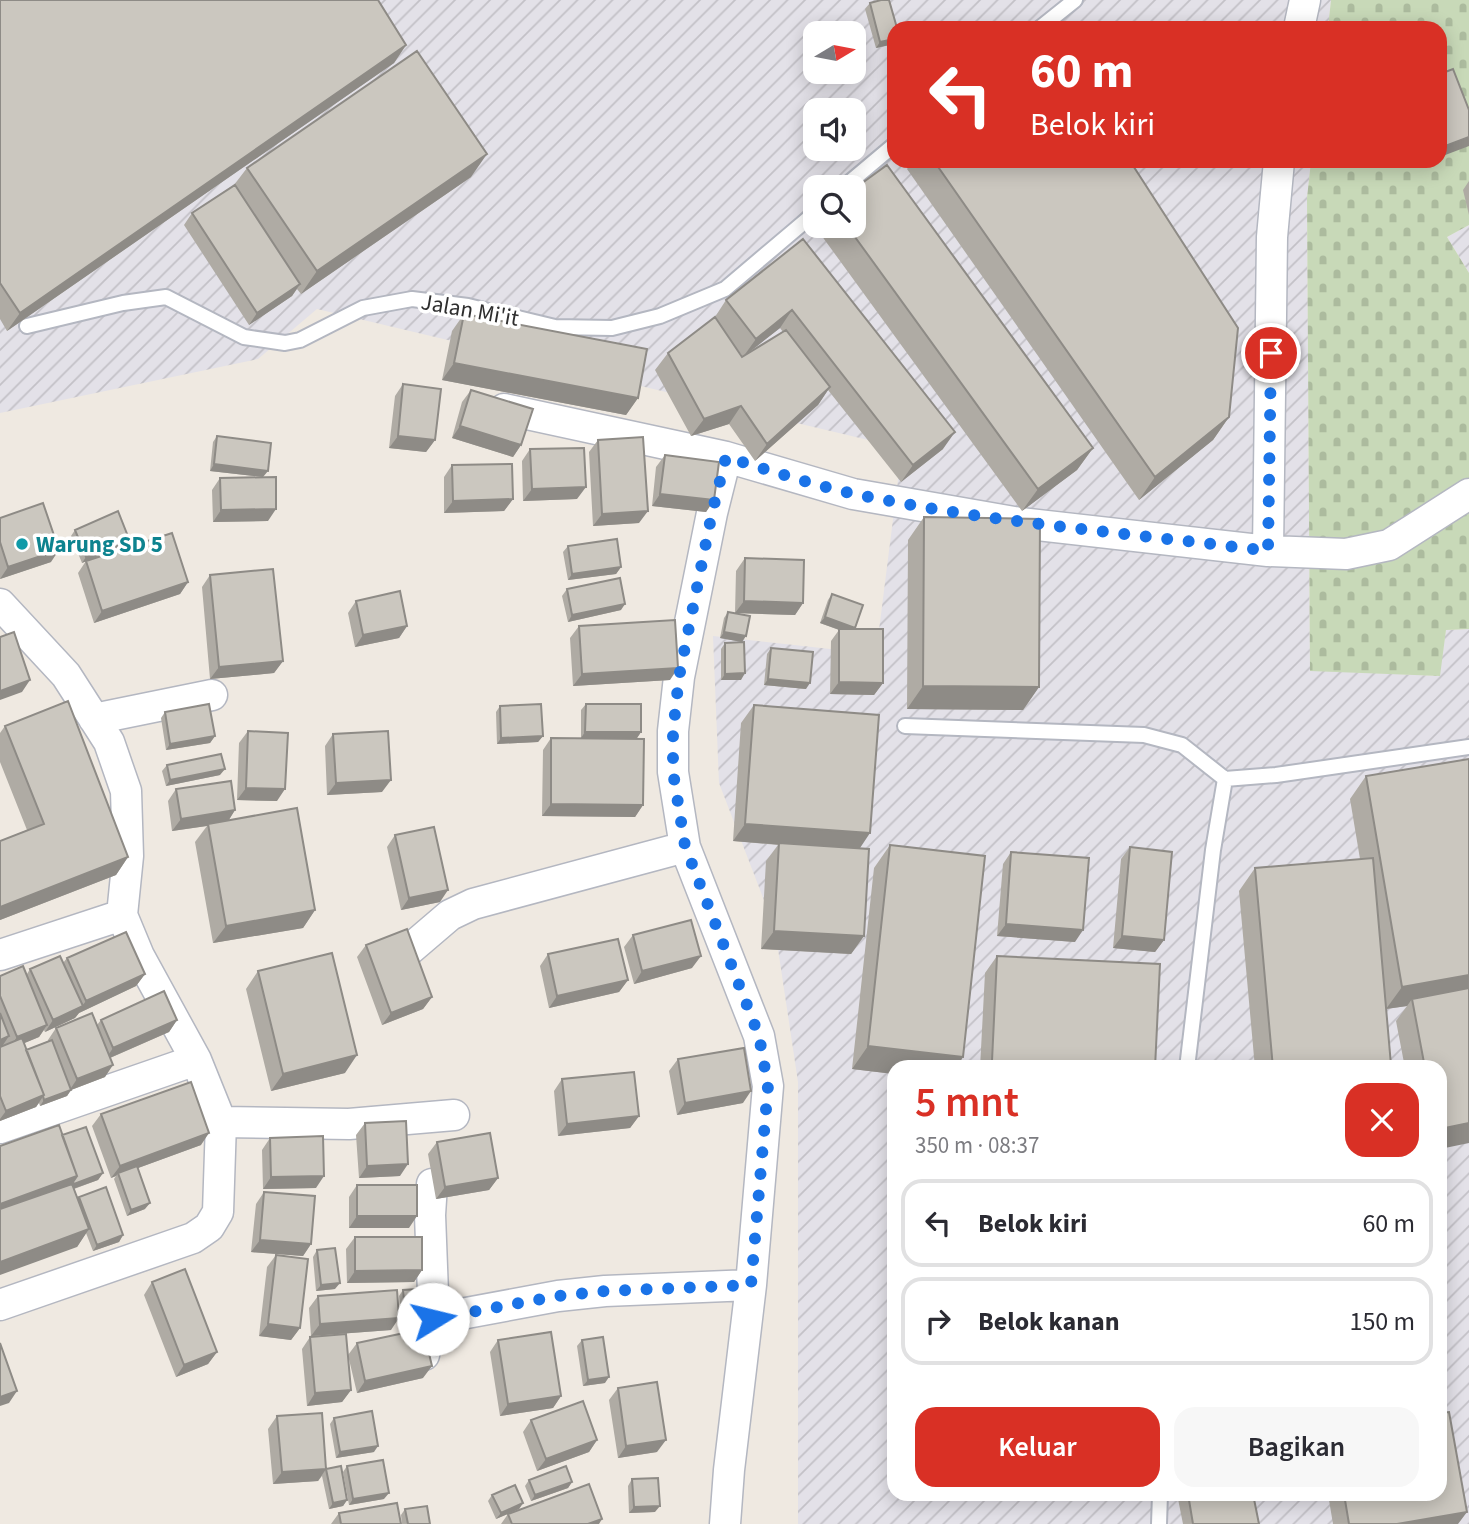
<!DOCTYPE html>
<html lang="id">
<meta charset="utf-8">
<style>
body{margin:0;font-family:"Source Sans 3",sans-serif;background:#f7f7f7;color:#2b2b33;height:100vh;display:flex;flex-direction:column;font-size:26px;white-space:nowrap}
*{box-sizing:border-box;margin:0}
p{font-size:23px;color:#7c7c81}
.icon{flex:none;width:38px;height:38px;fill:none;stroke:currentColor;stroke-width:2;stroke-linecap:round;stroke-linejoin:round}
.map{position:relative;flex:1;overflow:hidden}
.side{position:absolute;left:887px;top:1060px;width:560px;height:441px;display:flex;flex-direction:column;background:#fff;border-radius:21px;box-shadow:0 4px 18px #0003}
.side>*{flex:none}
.hud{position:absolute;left:887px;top:21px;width:560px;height:147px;border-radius:21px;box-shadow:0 4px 18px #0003;background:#d93025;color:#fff;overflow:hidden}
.needle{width:46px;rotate:80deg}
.fabs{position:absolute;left:803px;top:21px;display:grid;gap:14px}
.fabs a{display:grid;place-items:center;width:63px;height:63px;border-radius:14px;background:#fff;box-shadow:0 4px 18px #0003;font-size:35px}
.pin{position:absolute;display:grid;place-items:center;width:60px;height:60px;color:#fff;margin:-30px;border:4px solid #fff;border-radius:50%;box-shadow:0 2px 7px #0007}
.me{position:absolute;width:77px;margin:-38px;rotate:81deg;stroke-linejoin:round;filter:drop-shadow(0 0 5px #0008)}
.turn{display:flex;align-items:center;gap:24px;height:147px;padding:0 28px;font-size:32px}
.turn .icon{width:91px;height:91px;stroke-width:2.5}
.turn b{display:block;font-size:49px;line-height:60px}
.round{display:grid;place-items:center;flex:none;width:74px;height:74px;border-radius:21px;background:#f7f7f7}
.head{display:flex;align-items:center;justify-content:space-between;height:119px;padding:0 28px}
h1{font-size:42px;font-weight:600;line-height:52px;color:#d93025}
.action{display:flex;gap:14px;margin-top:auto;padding:14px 28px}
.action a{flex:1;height:80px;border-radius:21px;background:#d93025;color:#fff;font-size:28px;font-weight:600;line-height:80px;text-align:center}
.action a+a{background:#f7f7f7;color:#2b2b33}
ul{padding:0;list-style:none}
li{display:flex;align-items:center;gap:21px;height:88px;margin:0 14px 10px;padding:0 14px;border:4px solid #e1e1e2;border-radius:21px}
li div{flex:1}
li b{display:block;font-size:26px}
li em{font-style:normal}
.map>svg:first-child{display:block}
.industrial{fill:url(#industrial-furrows);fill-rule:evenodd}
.cemetery{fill:url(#cemetery-stones)}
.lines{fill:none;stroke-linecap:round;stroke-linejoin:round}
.lane-casing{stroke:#b4b7c1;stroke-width:18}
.street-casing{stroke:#b4b7c1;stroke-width:33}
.lane{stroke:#fff;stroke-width:14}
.street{stroke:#fff;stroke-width:30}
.wall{fill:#afaba4;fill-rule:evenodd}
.shaded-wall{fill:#8e8b86}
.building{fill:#cbc7bf;stroke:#8e8b86;stroke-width:2}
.route{stroke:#1a73e8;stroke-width:12;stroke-dasharray:0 21.6}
.culture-dot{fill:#0f9aa8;stroke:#fff;stroke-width:2.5}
.labels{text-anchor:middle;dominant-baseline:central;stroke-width:7;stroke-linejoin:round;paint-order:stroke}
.street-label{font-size:23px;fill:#2e2e2e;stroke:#fff}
.culture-label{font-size:23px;font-weight:bold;fill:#0d838f;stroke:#fff;text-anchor:start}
</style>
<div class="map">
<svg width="1469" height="1524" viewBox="0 0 1469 1524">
<defs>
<pattern id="industrial-furrows" width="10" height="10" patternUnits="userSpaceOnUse" patternTransform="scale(1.75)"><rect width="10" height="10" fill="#e3e1e8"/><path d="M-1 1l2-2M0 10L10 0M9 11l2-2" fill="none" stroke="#c3c1c7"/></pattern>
<pattern id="cemetery-stones" width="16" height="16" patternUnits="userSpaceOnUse" patternTransform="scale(1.75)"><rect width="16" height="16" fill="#c8d9b8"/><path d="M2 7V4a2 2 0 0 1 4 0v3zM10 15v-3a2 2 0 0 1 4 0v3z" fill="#acbb9e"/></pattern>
</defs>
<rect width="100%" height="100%" fill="#efe9e1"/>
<!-- industrial -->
<path class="industrial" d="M0 0H1331L1328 28H894V161H1311L1307 198 1310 670 1439 676 1446 630 1469 629V1524H798V1082L775 929 719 783 713 636 876 654 902 448 317 309 258 359 0 413ZM816 33H854V72H816ZM816 110H854V149H816ZM816 187H854V226H816ZM894 1068H1440V1494H894Z
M1469 225V273L1447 237Z"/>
<!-- cemetery -->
<path class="cemetery" d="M1331 0H1469V225L1447 237 1469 273V629L1446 630 1440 676 1310 671 1307 198 1311 161H1440V28H1328Z"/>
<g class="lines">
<defs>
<path id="lane" d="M1040 28 1075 0
M844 187 894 145
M27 326 123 303 166 297 244 337 285 343 300 340 363 308 412 299 468 306 555 327 612 328 660 316 725 289 816 212
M905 726 1144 735 1182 745 1225 779
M1187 1068 1213 850 1225 779 1276 775 1469 747
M1159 1524 1160 1494"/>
<path id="street" d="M1299 28 1305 0
M504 409 726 457 853 494 1020 523 1268 551 1346 554 1389 545 1469 494
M1268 551 1272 237 1279 161
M0 604 66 675 109 742 126 791 128 856 122 915 139 956 196 1060 221 1122 218 1212 209 1227 193 1238 0 1305
M94 719 212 695
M409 950 450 915 473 904 685 847
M0 955 122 915
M221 1122 349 1124 454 1115
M0 1128 196 1060
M432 1184 430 1215 434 1319
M424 1355 428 1332 434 1319 558 1296 605 1291 751 1285
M725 1524 729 1470 751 1285 768 1086 759 1036 685 847 673 772V731L679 677 712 513 726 457"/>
</defs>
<!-- lane casing -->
<use href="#lane" class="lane-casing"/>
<!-- street casing -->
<use href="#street" class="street-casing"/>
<!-- lane -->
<use href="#lane" class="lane"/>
<!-- street -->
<use href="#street" class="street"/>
</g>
<!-- wall -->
<path class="wall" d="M0 0 406 45 394 63 7 331 0 319Z
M870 3 894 28V44L876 48 865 9Z
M913 161H1130L1229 417 1213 440 1139 500 907 169Z
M247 168 471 177 301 294 297 289 292 296 249 325 184 225 192 213 234 185Z
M1469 181V215L1463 190Z
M817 226H854L1093 448 1077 470 1022 511 816 228Z
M803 239 943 449 901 482 828 390 818 405 755 461 729 424 691 436 655 370 668 353 715 317 726 300ZM780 328 783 332 742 357 728 337 743 357Z
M464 314 638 398 626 415 442 380 452 331Z
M403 384 435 440 426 452 389 448 395 396Z
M471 390 521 445 513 457 452 438 462 402Z
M217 436 263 477 268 521 213 522 212 490 220 478 263 477 210 471 213 442Z
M598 440 639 523 593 526 589 452Z
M530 449 577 499 523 501 522 461Z
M665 455 714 500 706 512 652 506 656 467Z
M452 465 513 499 504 511 444 513V477Z
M924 517 1039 687 1023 710 907 709 908 540Z
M0 518 51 562 0 579Z
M75 530 129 539 125 545 88 560 188 582 180 594 94 623 78 573 86 561 82 563 71 536Z
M568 546 621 567 616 574 568 580 563 552Z
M745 558 803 603 795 615 735 613 736 571Z
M210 575 283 661 274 673 210 679 202 587Z
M567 589 621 610 568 622 562 596Z
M832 594 855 628 883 683 874 695 830 694 831 641 839 630 820 623 828 600Z
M356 601 407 626 399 638 355 647 348 613Z
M728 612 742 642 720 638 724 618Z
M579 626 670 680 573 686 570 638Z
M725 643 741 680H721V649Z
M771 648 806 689 764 685 767 654Z
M586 704 641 732 637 738H581V710Z
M754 705 860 848 864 936 851 954 761 949 766 861 778 845 733 841 741 723Z
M500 706 543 736 538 742 497 744 496 712Z
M165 712 215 736 210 743 166 750 161 718Z
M5 726 128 857 116 875 0 920V841L27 830 0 762V733Z
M248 731 277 801 237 800 239 743Z
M333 734 382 792 327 795 325 746Z
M551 738 643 805 635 817 542 816 543 750Z
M167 765 220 775 166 786 162 771Z
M1366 776 1440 1068H1405L1396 1021 1407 1006 1386 1009 1389 1068H1255L1239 891 1255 868 1360 859 1350 799Z
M176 789 235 810 228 821 315 910 303 928 213 943 195 842 207 826 172 831 168 801Z
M395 835 440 902 401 910 387 847Z
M890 845 963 1057 956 1068H894V1074L852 1069 874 868Z
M1130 847 1164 940 1155 952 1113 948 1121 859Z
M1011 852 1075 942 997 936 1003 864Z
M633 935 692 968 634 984 624 947Z
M366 945 432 997 423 1009 382 1025 357 957Z
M548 954 628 980 619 992 549 1008 540 966Z
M997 956 1155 1068H980L985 973Z
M67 958 145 974 136 986 79 1013 75 1018 45 1032 44 1030 39 1037 24 1043 26 1050 48 1041V1040L56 1028 97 1025 101 1020H177L169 1032 110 1058 105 1077 71 1090 67 1096 40 1106 39 1103 36 1107 0 1121V976L27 974 30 969 63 963Z
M258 971 345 1073 271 1091 246 989Z
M678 1059 743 1103 677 1115 669 1071Z
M562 1079 639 1116 630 1128 558 1136 554 1091Z
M101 1114 201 1145 138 1168 145 1209 127 1216 114 1179 116 1176 111 1178 92 1126Z
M365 1123 400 1176 359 1178 356 1135Z
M62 1135 103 1173 98 1180 74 1189 78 1199 79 1197 123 1235 119 1242 93 1251 86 1233 77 1247Z
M270 1138 316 1188 263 1189 262 1150Z
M437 1142 498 1178 489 1190 436 1199 428 1154Z
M357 1185 409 1228H349V1197Z
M264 1192 311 1244 303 1256 251 1252 256 1204Z
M355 1237 422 1270 414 1282 347 1283 346 1249Z
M317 1250 335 1289 316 1291 313 1257Z
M276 1255 300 1328 291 1340 259 1336 267 1267Z
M152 1282 217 1352 208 1364 176 1377 144 1295Z
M403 1290 435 1317 431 1323 402 1326 399 1296Z
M318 1296 391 1330 311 1336 309 1308Z
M310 1337 351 1390 342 1402 307 1406 302 1349Z
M498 1340 561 1396 553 1408 500 1416 490 1352Z
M582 1340 605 1383 583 1386 577 1346Z
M357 1343 423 1378 357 1393 348 1355Z
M618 1388 657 1452 618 1458 609 1400Z
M277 1416 326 1468 347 1500 343 1506 329 1509 322 1476 318 1481 273 1484 268 1429Z
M334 1418 374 1452 336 1458 330 1424Z
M531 1420 597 1440 589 1452 537 1471 523 1432Z
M347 1466 384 1499 349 1505 343 1472Z
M632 1479 655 1512 629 1513 628 1486Z
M529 1480 572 1482 568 1488 531 1501 525 1486Z
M1177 1494H1253L1259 1524H1183Z
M1328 1494H1440L1458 1524H1333Z
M492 1495 523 1503 519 1509 496 1519 488 1501Z
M405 1509 430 1524H402L401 1515Z
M339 1513 401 1524H331Z
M508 1514 599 1524H501Z"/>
<!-- shaded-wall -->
<path class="shaded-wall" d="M894 39V44L876 48 880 42Z
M406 45 394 63 7 331 20 313Z
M1469 137V146L1440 157V148Z
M487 154 471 177 301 294 317 271Z
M300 284 292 296 249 325 257 313Z
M792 310 780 328 743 357 756 339Z
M454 363 638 398 626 415 442 380Z
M830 387 818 405 755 461 767 444Z
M741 406 729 424 691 436 704 419Z
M1229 417 1213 440 1139 500 1155 477Z
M460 426 521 445 513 457 452 438Z
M955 432 943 449 901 482 913 465Z
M398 436 435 440 426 452 389 448Z
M1093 448 1077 470 1022 511 1038 489Z
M214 464 268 471 263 477 210 471Z
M586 487 577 499 523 501 532 489Z
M660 494 714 500 706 512 652 506Z
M513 499 504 511 444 513 453 501Z
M276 509 268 521 213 522 221 510Z
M648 511 639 523 593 526 602 514Z
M129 539 125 545 82 563 86 557Z
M59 550 51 562 0 579 8 567Z
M621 567 616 574 568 580 572 574Z
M188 582 180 594 94 623 102 611Z
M744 601 803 603 795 615 735 613Z
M625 604 621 610 568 622 572 615Z
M825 617 855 628 851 634 820 623Z
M407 626 399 638 355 647 363 635Z
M724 632 746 636 742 642 720 638Z
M283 661 274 673 210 679 219 667Z
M678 668 670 680 573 686 582 674Z
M745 673 741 680H721L725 674Z
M768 679 810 683 806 689 764 685Z
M30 680 22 692 0 700V691Z
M839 682 883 683 874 695 830 694Z
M923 686 1039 687 1023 710 907 709Z
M585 732H641L637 738H581Z
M215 736 210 743 166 750 170 744Z
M543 736 538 742 497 744 501 738Z
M225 769 220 775 166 786 170 780Z
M391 780 382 792 327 795 336 783Z
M246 788 285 789 277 801 237 800Z
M551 804 643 805 635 817 542 816Z
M235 810 227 823 172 831 181 819Z
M745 824 870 833 858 851 733 841Z
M128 857 116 875 0 920V907Z
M448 890 440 902 401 910 409 898Z
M315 910 303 928 213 943 226 926Z
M1006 924 1083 930 1075 942 997 936Z
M774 931 864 936 851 954 761 949Z
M1122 936 1164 940 1155 952 1113 948Z
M701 956 692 968 634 984 642 971Z
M145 974 136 986 79 1013 75 1018 45 1032 53 1020 82 1006 86 1001Z
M1469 975V995L1412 999 1407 1006 1386 1009 1402 987Z
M628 980 619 992 549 1008 557 996Z
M432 997 423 1009 382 1025 391 1013Z
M177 1020 169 1032 105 1060 113 1048Z
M47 1025 39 1037 8 1050 17 1037Z
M9 1036 1 1048 0 1049V1040Z
M868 1046 963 1057 956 1068H894V1074L852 1069Z
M357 1055 345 1073 271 1091 283 1074Z
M992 1061 1118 1068H988Z
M113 1065 105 1077 71 1090 67 1096 40 1106 44 1100 69 1091 77 1079Z
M1391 1065 1389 1068H1364Z
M751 1091 743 1103 677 1115 685 1103Z
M44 1095 36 1107 0 1121V1119L6 1111Z
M639 1116 630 1128 558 1136 567 1124Z
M1469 1123V1143L1440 1149V1129Z
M209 1133 201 1145 119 1175 118 1173 116 1176 111 1178 120 1166Z
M408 1164 400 1176 359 1178 367 1166Z
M103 1173 98 1180 70 1190 74 1184Z
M77 1176 69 1188 0 1213V1204Z
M324 1176 316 1188 263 1189 271 1177Z
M498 1178 489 1190 436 1199 445 1187Z
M150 1203 145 1209 127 1216 131 1210Z
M357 1216H417L409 1228H349Z
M89 1229 77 1247 0 1275V1262Z
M123 1235 119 1242 93 1251 97 1245Z
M260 1240 311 1244 303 1256 251 1252Z
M422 1270 414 1282 347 1283 355 1271Z
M340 1283 335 1289 316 1291 321 1285Z
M435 1317 431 1323 402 1326 406 1320Z
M399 1318 391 1330 311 1336 320 1324Z
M268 1324 300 1328 291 1340 259 1336Z
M217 1352 208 1364 176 1377 184 1365Z
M432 1366 423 1378 357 1393 365 1381Z
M609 1377 605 1383 583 1386 588 1380Z
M351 1390 342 1402 307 1406 315 1393Z
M17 1391 9 1403 0 1406V1397Z
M561 1396 553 1408 500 1416 508 1404Z
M597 1440 589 1452 537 1471 546 1459Z
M666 1440 657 1452 618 1458 626 1446Z
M378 1446 374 1452 336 1458 340 1452Z
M326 1469 318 1481 273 1484 282 1472Z
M572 1482 568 1488 531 1501 535 1495Z
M389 1493 384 1499 349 1505 353 1499Z
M347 1500 343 1506 329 1509 333 1503Z
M523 1503 519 1509 496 1519 501 1513Z
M660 1506 655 1512 629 1513 634 1507Z
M1467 1512 1458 1524H1397Z
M602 1519 599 1524H588Z"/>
<!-- building -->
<path class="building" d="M0 0H378L406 45 20 313 0 283Z
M881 0H889L897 28H894V39L880 42 870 3Z
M417 51 487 154 317 271 247 168Z
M1453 69 1469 110V137L1440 148V74Z
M934 161H1130L1238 328 1229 417 1155 477Z
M887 165 1093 448 1038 489 847 226H854V189Z
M235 185 300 284 257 313 192 213Z
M803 239 955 432 913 465 792 310 756 339 726 300Z
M464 314 647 349 638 398 454 363Z
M715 317 742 357 786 330 830 387 767 444 741 406 704 419 668 353Z
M403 384 441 389 435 440 398 436Z
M471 390 533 409 521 445 460 426Z
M217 436 271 443 268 471 214 464Z
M643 437 648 511 602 514 598 440Z
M584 448 586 487 532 489 530 449Z
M665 455 719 462 714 500 660 494Z
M512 464 513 499 453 501 452 465Z
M276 477V509L221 510 220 478Z
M43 503 59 550 8 567 0 542V518Z
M118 511 129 539 86 557 75 530Z
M924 517 1040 519 1039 687 923 686Z
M172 533 188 582 102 611 86 561Z
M617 539 621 567 572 574 568 546Z
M745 558 804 560 803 603 744 601Z
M273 569 283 661 219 667 210 575Z
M620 578 625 604 572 615 567 589Z
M400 591 407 626 363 635 356 601Z
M832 594 863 605 855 628 825 617Z
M728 612 750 616 746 636 724 632Z
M675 620 678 668 582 674 579 626Z
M839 629H883V683L839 682Z
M14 632 30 680 0 691V637Z
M744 642 745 673 725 674V643Z
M771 648 813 652 810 683 768 679Z
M68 701 128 857 0 907V841L44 824 5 726Z
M209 704 215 736 170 744 165 712Z
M541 704 543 736 501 738 500 706Z
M586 704H641V732H585Z
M754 705 879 715 870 833 745 824Z
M248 731 288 733 285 789 246 788Z
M388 731 391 780 336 783 333 734Z
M551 738 644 739 643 805 551 804Z
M221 754 225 769 170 780 167 765Z
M1469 759V975L1402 987 1366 776Z
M231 781 235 810 181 819 176 789Z
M297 808 315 910 226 926 208 824Z
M434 827 448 890 409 898 395 835Z
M779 843 869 849 864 936 774 931Z
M890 845 985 856 963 1057 868 1046Z
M1130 847 1172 852 1164 940 1122 936Z
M1011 852 1089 858 1083 930 1006 924Z
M1373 858 1391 1065 1364 1068H1273L1255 868Z
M691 920 701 956 642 971 633 935Z
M407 929 432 997 391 1013 366 945Z
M126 932 145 974 86 1001 67 958Z
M618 939 628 980 557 996 548 954Z
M332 953 357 1055 283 1074 258 971Z
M60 956 83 1006 53 1020 30 969Z
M997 956 1160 964 1155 1068H1118L992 1061Z
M23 966 47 1025 17 1037 0 996V976Z
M1469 988V1123L1440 1129V1068H1425L1412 999Z
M164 991 177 1020 113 1048 101 1020Z
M0 1013 9 1036 0 1040Z
M92 1013 113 1065 77 1079 56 1028Z
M22 1038 44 1095 6 1111 0 1096V1047Z
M52 1040 71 1090 44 1100 43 1096 44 1095 26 1050Z
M744 1048 751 1091 685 1103 678 1059Z
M634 1072 639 1116 567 1124 562 1079Z
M191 1082 209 1133 120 1166 101 1114Z
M406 1121 408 1164 367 1166 365 1123Z
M59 1125 77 1176 0 1204V1146Z
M86 1127 103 1173 74 1184 73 1182 77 1176 62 1135Z
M490 1133 498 1178 445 1187 437 1142Z
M323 1136 324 1176 271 1177 270 1138Z
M137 1166 150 1203 131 1210 118 1173Z
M72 1184 89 1229 0 1262V1209Z
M357 1185H417V1216H357Z
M106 1187 123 1235 97 1245 79 1197Z
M264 1192 315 1196 311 1244 260 1240Z
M355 1237H422V1270L355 1271Z
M335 1248 340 1283 321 1285 317 1250Z
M276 1255 308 1259 300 1328 268 1324Z
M185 1269 217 1352 184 1365 152 1282Z
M432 1288 435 1317 406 1320 403 1290Z
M397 1290 399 1318 320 1324 318 1296Z
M423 1329 432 1366 365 1381 357 1343Z
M551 1332 561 1396 508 1404 498 1340Z
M346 1334 351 1390 315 1393 310 1337Z
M603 1337 609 1377 588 1380 582 1340Z
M0 1343 17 1391 0 1397Z
M657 1382 666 1440 626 1446 618 1388Z
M583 1401 597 1440 546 1459 531 1420Z
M372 1411 378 1446 340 1452 334 1418Z
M1449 1412 1467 1512 1397 1524H1349L1344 1494H1440V1413Z
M322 1413 326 1469 282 1472 277 1416Z
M383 1460 389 1493 353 1499 347 1466Z
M341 1466 347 1500 333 1503 326 1469Z
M566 1466 572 1482 535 1495 529 1480Z
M658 1478 660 1506 634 1507 632 1479Z
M589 1484 602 1519 588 1524H512L508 1514Z
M515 1485 523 1503 501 1513 492 1495Z
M1188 1494H1253L1259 1524H1193Z
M397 1503 401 1524H341L339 1513Z
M427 1506 430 1524H408L405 1509Z"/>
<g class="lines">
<!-- route -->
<path class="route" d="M433 1319 558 1296 605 1291 751 1285 768 1086 759 1036 685 846 673 772V732L679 677 712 513 726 457C769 470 812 485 855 494 991 523 1130 533 1268 551L1271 353"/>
</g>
<!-- markers -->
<circle class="culture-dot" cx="22" cy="544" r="7"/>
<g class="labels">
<!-- street labels -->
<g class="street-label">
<text transform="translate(470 310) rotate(10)">Jalan Mi'it</text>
</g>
<!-- culture labels -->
<g class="culture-label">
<text x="36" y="544">Warung SD 5</text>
</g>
</g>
</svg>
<div class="fabs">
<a><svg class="needle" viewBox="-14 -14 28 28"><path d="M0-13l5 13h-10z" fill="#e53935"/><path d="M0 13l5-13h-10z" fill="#7c7c81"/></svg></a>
<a><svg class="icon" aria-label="sound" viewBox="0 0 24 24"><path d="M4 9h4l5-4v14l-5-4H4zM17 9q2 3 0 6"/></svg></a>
<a><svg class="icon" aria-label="search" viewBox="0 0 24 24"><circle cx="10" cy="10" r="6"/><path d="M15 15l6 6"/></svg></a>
</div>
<div class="pin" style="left:1271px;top:353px;background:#d93025"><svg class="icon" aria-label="arrive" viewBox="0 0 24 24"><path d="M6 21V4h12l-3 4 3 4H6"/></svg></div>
<svg class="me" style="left:433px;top:1319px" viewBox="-20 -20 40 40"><circle r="19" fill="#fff"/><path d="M0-13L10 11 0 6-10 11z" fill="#1a73e8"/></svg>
<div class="hud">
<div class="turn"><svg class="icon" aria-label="left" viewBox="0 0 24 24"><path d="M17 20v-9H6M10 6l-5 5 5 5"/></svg><div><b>60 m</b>Belok kiri</div></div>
</div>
<section class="side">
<div class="head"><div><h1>5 mnt</h1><p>350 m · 08:37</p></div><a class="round" style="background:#d93025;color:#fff"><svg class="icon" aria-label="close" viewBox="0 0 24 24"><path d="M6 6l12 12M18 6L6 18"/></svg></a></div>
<ul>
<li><svg class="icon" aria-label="left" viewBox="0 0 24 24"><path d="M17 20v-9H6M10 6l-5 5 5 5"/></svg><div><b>Belok kiri</b></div><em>60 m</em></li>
<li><svg class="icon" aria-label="right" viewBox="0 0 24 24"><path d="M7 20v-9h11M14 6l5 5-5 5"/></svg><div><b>Belok kanan</b></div><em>150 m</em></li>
</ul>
<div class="action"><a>Keluar</a><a>Bagikan</a></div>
</section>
</div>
